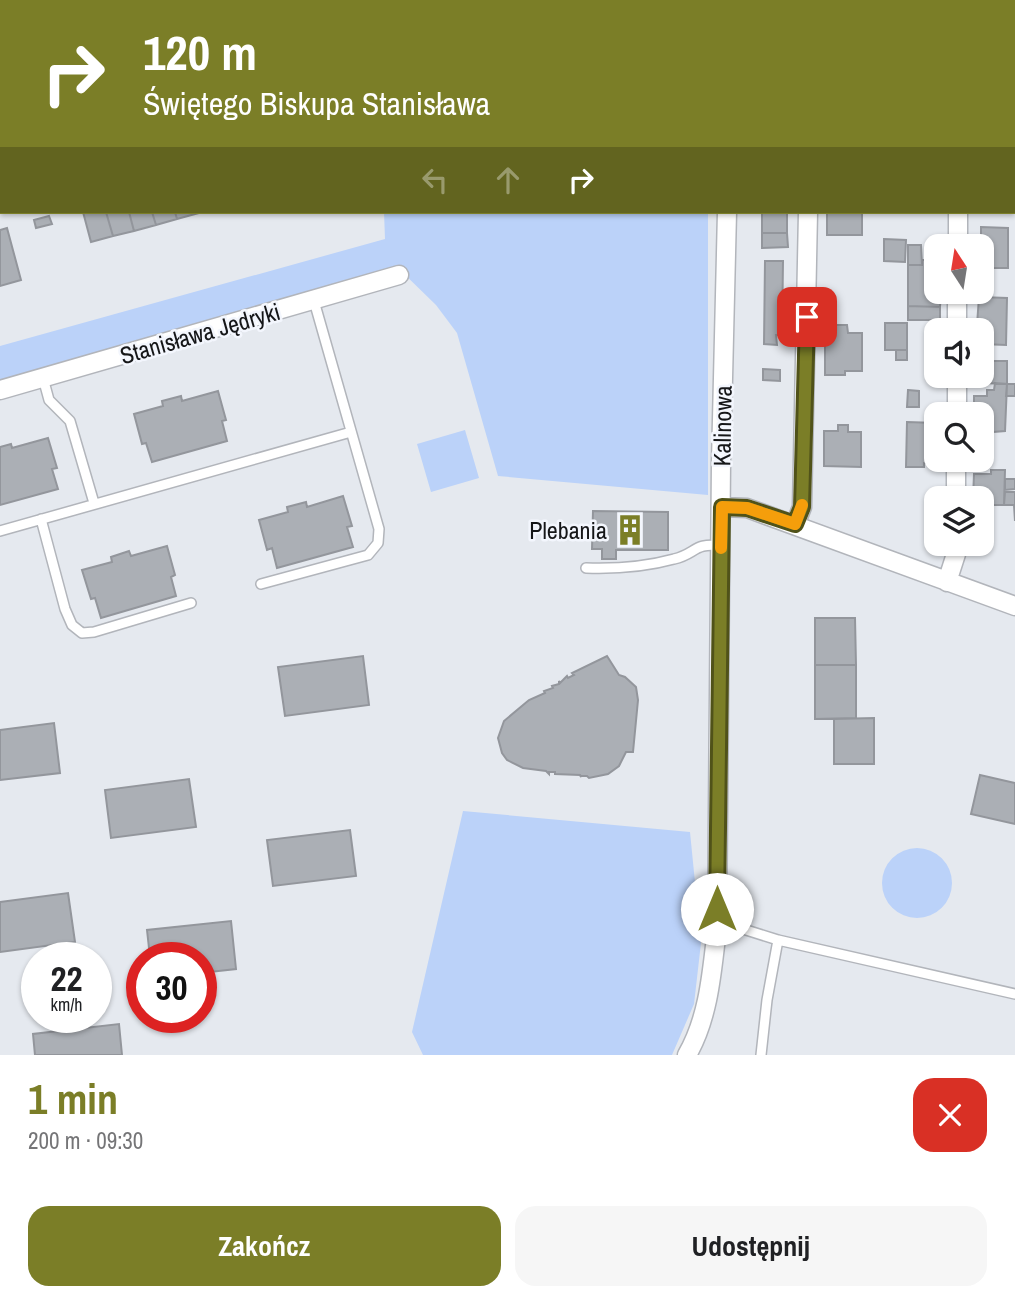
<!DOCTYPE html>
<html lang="pl">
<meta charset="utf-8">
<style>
body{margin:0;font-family:"Archivo Narrow",sans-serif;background:#f6f6f6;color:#202124;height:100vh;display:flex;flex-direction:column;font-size:26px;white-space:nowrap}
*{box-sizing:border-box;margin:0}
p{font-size:23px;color:#757577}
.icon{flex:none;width:38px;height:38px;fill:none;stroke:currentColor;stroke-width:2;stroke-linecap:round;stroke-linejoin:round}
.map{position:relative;height:1055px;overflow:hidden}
.drawer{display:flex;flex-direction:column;background:#fff;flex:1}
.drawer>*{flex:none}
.guide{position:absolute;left:0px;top:0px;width:1015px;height:214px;box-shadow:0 2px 5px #0004;background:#7b7e27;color:#fff;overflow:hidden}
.needle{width:46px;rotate:348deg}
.controls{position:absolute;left:924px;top:234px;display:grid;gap:14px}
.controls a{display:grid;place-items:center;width:70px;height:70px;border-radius:14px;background:#fff;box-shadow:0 2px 5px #0004;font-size:35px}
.speed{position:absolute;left:21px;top:942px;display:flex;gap:14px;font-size:35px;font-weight:700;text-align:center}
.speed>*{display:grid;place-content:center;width:91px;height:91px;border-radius:50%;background:#fff;box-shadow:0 2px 5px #0004;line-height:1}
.speed small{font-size:18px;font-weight:400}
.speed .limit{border:10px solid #d22;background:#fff;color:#111}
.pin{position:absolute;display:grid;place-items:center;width:60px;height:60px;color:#fff;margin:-30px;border-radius:14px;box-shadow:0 4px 10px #0006}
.me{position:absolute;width:77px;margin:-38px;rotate:0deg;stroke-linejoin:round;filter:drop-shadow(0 0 5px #0008)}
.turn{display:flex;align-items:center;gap:24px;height:147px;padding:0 28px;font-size:32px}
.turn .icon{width:91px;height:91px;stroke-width:2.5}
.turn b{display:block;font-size:49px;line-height:60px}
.lanes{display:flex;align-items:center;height:66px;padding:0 28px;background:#0003;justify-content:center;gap:35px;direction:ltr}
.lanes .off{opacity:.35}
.round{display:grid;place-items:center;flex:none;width:74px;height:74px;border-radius:21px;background:#f6f6f6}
.headline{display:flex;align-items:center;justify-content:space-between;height:119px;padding:0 28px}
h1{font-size:42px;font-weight:700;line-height:52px;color:#7b7e27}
.cta{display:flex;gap:14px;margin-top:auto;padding:14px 28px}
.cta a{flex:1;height:80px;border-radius:21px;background:#7b7e27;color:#fff;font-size:28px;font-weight:700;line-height:80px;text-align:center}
.cta a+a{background:#f6f6f6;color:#202124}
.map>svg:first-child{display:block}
.green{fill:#bbd2f9}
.building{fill:#abafb5;stroke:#93969c;stroke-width:2}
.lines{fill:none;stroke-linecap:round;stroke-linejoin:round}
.lane-casing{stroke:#b2b5bb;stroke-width:12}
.street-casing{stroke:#b2b5bb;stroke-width:21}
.lane{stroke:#fff;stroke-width:9}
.street{stroke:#fff;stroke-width:18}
.route-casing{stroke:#505219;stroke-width:18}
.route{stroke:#7b7e27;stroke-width:12}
.slow{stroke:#f59e0b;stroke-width:12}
.labels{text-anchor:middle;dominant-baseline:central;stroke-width:5;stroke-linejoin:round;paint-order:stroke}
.street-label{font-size:24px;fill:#151618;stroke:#f3f6fd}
.poi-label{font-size:24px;fill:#151618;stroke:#f3f6fd;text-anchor:end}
</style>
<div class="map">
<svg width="1015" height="1055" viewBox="0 0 1015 1055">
<rect width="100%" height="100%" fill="#e5e9ef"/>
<!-- green -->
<path class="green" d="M373 0H689V2H369Z
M384 212H708V495L498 476 457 333 436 305 397 267 256 311 0 381V346L385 239Z
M465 430 479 478 431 492 417 444Z
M463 811 690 832 701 943 694 1004 672 1055H423L412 1032Z
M882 883a35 35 0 1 1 70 0a35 35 0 1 1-70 0Z"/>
<!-- building -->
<path class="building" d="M6 0 23 2H2L0 29V2Z
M976 0H1009V2H976Z
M83 212H106L113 236 91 242Z
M106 212H129L134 231 113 236Z
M129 212H152L156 225 134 231Z
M152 212H175L177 219 156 225Z
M175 212H198L199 213 177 219Z
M762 212H787V233H762Z
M827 212H862V235H827Z
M49 216 52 224 36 228 34 220Z
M981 227 1008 228V268H982V247H977L978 235H981Z
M7 228 21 280 0 286V230Z
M762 233H787L788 247 762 248Z
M884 239 906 240 905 262 884 261Z
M908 245H921L922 265H908Z
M922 260H929V269H936V292H941L940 307 908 306V265H922Z
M765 261H783L782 335H776L777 345 764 344Z
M979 297 1007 298 1006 345 982 344V325H977Z
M908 306 940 307V320H908Z
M885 323H907V350H885Z
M831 325H847L848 333H862V371H845V375H825V332H831Z
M896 350H907V360H896Z
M983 361H1007V384L983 383Z
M763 369 780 370V381L763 380Z
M995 383 1007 384 1005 431 993 432V451H982V415H974V396H987V390H994Z
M1007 384H1015V396H1006Z
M908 390 919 391V407H907Z
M218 391 226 420 222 421 227 441 152 462 146 443 142 444 134 414 163 406 162 401 181 396 182 401Z
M907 422 936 423V463H924V467H906Z
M838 425H848V432H861V467L824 466V431H838Z
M48 438 57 468 52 469 58 489 0 505V447L11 444 12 448Z
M991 470H1005L1004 505H982V499H973L974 474H991Z
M1005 479H1015V489L1005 490Z
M1005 492H1015V521L1014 505H1004Z
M343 496 352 526 347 527 353 547 277 568 272 548 267 550 259 520 288 512 287 507 306 502 307 507Z
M593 511 668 512V550H616V559H602V549H592Z
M167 546 175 575 171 577 176 596 101 618 95 598 91 599 82 570 112 562 111 557 129 551 131 556Z
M815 618H855L856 665H815Z
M363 656 369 705 285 716 278 667Z
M607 656 619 675 625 677 636 687 638 700 633 752H626L619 766 608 774 589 778 587 776H581V777L580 775 555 774V772H549V774L546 771 523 768 507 760 502 753 498 738 504 721 529 700 545 693 544 691 553 688 552 686 559 684V681L560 683 567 676 568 678 574 675 572 673Z
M815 665H856V718L815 719Z
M874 718V764H834V719Z
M54 723 60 773 0 780V730Z
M980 775 1015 783V824L971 814Z
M189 779 196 827 111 838 105 790Z
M350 830 356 876 273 886 267 840Z
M68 893 75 942 0 952V902Z
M231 921 236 969 201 973V957H150L147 930Z
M119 1024 122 1055H35L33 1034Z"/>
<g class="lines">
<defs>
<path id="lane" d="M190 0 191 2
M43 378 49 400 70 421 94 503
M41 519 65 609 72 625 82 633 94 632 191 603
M0 531 351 432
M586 568C616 569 645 567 674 559 696 554 694 542 721 546
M261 584 368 555 378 543 379 529 314 301
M717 928 743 929 778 940 1015 994
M761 1055 767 1000 778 940"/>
<path id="street" d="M722 0 723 2
M298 2 305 0
M812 2V0
M959 2V0
M0 89 2 88
M958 247V212
M957 331V292
M0 390 399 275
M957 415V376
M956 499V460
M722 507 747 508 1015 606
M795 525 802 507 808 212
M947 582 956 554V544
M687 1055C709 1017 712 971 717 928L721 461 727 212"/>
</defs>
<!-- lane casing -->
<use href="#lane" class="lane-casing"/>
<!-- street casing -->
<use href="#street" class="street-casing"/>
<!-- lane -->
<use href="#lane" class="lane"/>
<!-- street -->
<use href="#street" class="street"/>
</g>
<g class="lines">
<defs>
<path id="route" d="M717 909 722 507 747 508 795 524 802 507 807 317"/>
</defs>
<!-- route casing -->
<use href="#route" class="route-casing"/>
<!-- route -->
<use href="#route" class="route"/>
<!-- slow -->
<path class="slow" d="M721 548 722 507 747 508 795 524 802 505"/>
</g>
<!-- icons -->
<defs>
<symbol id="building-bare" viewBox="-9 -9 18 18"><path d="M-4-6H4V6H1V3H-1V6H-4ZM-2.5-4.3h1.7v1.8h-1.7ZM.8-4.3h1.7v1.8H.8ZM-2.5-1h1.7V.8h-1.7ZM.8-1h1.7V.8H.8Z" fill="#7b7e27" stroke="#f3f6fd" stroke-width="2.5" paint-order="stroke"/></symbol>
</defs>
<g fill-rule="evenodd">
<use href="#building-bare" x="608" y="508" width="44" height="44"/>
</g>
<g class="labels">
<!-- street labels -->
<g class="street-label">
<text transform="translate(200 333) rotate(-16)">Stanisława Jędryki</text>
<text transform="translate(722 426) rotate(-89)">Kalinowa</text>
</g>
<!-- poi labels -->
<g class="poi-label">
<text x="607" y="530">Plebania</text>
</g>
</g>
</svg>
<div class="controls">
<a><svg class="needle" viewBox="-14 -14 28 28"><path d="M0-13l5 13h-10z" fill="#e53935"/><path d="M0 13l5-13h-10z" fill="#757577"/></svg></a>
<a><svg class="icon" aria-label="sound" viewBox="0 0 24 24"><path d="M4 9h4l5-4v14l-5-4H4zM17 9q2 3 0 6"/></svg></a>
<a><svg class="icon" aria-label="search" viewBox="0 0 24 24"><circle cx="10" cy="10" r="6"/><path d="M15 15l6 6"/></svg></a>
<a><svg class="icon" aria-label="layers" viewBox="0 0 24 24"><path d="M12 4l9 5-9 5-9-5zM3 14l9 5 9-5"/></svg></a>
</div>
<div class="speed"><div>22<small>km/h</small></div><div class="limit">30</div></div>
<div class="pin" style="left:807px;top:317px;background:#d93025"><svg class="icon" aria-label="arrive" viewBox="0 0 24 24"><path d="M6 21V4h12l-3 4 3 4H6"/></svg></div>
<svg class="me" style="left:717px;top:909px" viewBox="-20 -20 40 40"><circle r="19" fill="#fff"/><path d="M0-13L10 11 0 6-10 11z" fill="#7b7e27"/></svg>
<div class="guide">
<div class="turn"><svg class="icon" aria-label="right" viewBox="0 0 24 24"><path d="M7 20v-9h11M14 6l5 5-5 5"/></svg><div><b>120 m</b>Świętego Biskupa Stanisława</div></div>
<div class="lanes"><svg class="icon off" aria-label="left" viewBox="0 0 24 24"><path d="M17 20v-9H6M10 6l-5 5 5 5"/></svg><svg class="icon off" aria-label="ahead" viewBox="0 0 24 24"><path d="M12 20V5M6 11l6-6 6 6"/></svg><svg class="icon" aria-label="right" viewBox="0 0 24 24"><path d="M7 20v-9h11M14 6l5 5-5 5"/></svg></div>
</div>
</div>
<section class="drawer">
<div class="headline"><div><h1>1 min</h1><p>200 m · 09:30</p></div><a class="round" style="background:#d93025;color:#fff"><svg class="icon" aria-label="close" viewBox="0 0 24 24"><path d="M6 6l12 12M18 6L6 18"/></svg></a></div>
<div class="cta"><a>Zakończ</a><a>Udostępnij</a></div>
</section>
